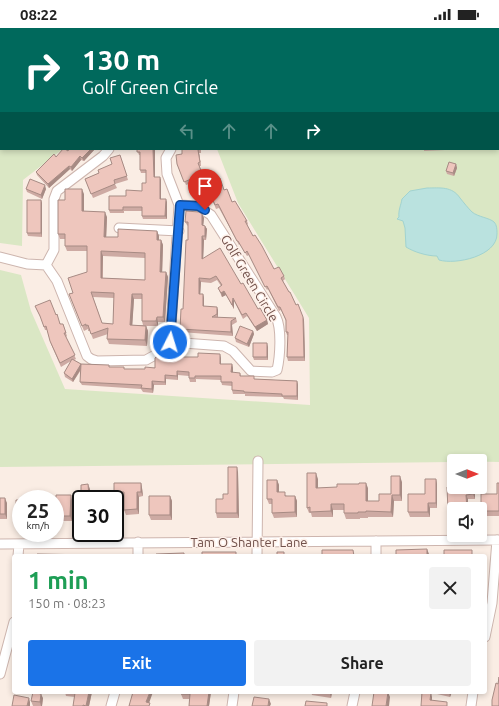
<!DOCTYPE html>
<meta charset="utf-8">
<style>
body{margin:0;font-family:Ubuntu,sans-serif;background:#f2f2f2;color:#222;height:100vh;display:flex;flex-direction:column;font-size:15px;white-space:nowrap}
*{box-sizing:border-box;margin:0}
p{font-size:13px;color:#767676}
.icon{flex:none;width:22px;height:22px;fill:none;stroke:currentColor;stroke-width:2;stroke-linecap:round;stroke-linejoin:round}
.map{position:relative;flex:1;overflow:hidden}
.side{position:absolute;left:12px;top:526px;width:475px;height:140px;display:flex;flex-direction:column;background:#fff;border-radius:4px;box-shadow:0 2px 6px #0003}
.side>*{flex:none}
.top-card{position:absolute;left:0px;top:0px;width:499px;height:122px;box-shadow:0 2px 6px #0003;background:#00695c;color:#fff;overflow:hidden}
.needle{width:26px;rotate:90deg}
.buttons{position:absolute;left:447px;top:426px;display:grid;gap:8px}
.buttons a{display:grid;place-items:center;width:40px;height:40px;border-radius:4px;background:#fff;box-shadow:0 2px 6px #0003;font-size:20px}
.speed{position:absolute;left:12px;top:462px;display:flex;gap:8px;font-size:20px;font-weight:700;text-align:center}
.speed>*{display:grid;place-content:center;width:52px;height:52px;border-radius:50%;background:#fff;box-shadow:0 2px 6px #0003;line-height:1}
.speed small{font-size:10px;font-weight:400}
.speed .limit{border:2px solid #111;border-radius:6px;background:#fff;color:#111}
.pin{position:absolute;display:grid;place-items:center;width:34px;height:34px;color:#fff;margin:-41px -17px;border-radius:50% 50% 50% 0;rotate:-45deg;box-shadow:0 0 4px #0007}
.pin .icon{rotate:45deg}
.me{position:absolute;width:44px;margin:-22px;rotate:5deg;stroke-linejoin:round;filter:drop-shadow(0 0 3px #0008)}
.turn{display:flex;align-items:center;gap:14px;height:84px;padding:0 16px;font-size:18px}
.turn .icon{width:52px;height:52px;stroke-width:2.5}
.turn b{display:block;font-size:28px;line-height:34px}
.lanes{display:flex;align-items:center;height:38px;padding:0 16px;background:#0003;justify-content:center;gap:20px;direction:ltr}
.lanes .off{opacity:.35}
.round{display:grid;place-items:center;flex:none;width:42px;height:42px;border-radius:4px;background:#f2f2f2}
.headline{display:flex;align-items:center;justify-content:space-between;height:68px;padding:0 16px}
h1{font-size:24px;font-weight:700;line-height:30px;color:#1e9e55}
.button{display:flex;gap:8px;margin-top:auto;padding:8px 16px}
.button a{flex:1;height:46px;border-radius:4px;background:#1a73e8;color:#fff;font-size:16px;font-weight:700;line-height:46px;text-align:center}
.button a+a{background:#f2f2f2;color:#222}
.status{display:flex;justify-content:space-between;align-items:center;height:28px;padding:0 20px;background:#fff;direction:ltr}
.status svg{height:11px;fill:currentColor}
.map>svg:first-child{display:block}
.green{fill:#dae7c4}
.water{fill:#bae2df;stroke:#a1d3d0}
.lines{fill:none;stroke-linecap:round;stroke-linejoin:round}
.minor-casing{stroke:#cdb5ae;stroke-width:11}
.minor{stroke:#fff;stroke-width:9}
.wall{fill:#cdaaa3;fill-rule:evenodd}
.shaded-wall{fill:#a78b84}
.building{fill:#eec6bd;stroke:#a78b84;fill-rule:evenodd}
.route-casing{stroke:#114b97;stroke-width:10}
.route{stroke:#1a73e8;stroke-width:7}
.labels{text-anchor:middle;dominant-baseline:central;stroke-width:3;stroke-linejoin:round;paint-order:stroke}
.street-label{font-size:13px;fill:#71514b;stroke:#fef1ea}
</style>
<div class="status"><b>08:22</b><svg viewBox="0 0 49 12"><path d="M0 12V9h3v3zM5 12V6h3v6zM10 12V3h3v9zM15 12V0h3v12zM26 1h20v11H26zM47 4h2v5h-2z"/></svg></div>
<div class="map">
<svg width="499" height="678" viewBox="0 0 499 678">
<rect width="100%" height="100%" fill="#faede4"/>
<!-- green -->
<path class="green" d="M0 0H499V434L454 433V434L0 439V242L21 247 31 283 65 361 310 377 309 290 238 175 217 121H498V1H1V121H63L23 152 22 218 0 215Z"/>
<!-- water -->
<path class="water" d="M427 160C440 160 452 158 460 170 464 175 468 180 472 184 478 189 490 190 494 194 497 197 497 202 497 206 497 228 456 237 439 232L437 228C427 228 414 224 406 219L405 200 403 193 397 191 399 189C398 183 401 177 402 171L410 163Z"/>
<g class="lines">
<defs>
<path id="minor" d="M109 121 103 128 57 163 54 171V222L46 237 57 253 87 328 91 331 97 333 146 332 157 326 170 314 224 318 233 323 251 343 272 344 277 342C280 329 282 301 276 289L211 187 197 178 179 177
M119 200 179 203
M0 229 27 236 46 237
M170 314 179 177 167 146 166 130 171 121
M0 516 499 512
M18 528 19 516
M138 528V514
M257 528 258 433
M376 528V513
M485 609 492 575 497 512
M0 646 14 594
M111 678 115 664
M232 678 234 664
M352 678 355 664
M471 678 473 664"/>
</defs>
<!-- minor casing -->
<use href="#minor" class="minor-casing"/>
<!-- minor -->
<use href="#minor" class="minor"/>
</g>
<!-- wall -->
<path class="wall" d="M95 121 84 133 81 132 72 143 70 141 49 160 37 147 36 144 56 129 68 123Z
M132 121H155V149L161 152V171L167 174V191H143L142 188V183H124V185H110L109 182 126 168 142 163 146 155V145H141L140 142V127H139L137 122H133Z
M182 121H201V125H199L201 138H199L206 155 224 162 232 174 247 193 248 196 247 197 253 208 274 241 284 248 285 251 283 253 304 292 305 333H288L287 329 288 307H287L286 304V293L281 282 279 283 268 261 267 262 249 227 247 228 240 216 239 217 219 180 216 181 211 169 204 172 197 153 186 157 177 136 182 126Z
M424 121H445V122L424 123Z
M120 127 128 152 115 156 117 160 93 170 85 151 99 145 112 136Z
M456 136 457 140 454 148 447 146 446 143Z
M26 161H46L42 171 27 164Z
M84 166V183L107 189 106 209H118L157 203 159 208V212H161L163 217 162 244H166L168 249 165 294H158V298H146L148 303 147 318 109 316 107 311 108 306 93 311 90 303H88V301L84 303 69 266 73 265 87 244V223H67L65 218V211H60L58 206 65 172ZM103 228 145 230V252L103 250ZM93 269 114 270 113 296 102 295ZM134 271H142V293L143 297H132Z
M41 172 42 175V209L28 208 27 205Z
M202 186 204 190 203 197 205 198 207 201 206 212H204L203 230 241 256 258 281 267 292 268 296 257 303 247 288 243 291 234 273V281L226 267 222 269 218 260 221 258 217 252 211 255 201 254 200 266H203L204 270V278L218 282V290H236L237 294 232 297 233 308 181 304 180 301 183 281 188 212V198L187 197 185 194Z
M35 278 61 296H63L67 308 66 309 76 331 74 332 81 336 110 339H124V341H145L221 330V336H232L233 340V345H240L241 348 255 351 297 353 298 357V372L284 371 283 369 245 368V366H233L232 362V358L222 357 221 352 196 351V354H190L189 350V348L178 347V352L166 351V357H154L153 365 143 364 141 361 82 357 80 354 81 342 73 354 65 349 64 345 71 333 61 339 51 316 47 302H45L41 290Z
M253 303 254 306 249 319 236 314 235 310Z
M268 319V332H254L253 329Z
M238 444 239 490H217L216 485 223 471 228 466Z
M318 451V460H368V473H379L391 466 402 454V473H394L393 489H368V490H360V491H346L344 485V482H333V489H312L311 485H309L307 480Z
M436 451 437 456V480H430V489H410L408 484 425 466Z
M277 452 279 457V464L287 468H295L297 473V489L274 490 272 485V476H269L267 471Z
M141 455 142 460 143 468 139 469V486L126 487 124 482V469H116L114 464Z
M499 455V488H483L481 483 497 466Z
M454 459H473L475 463V471H468L454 481V488H449L448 483Z
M170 468 172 473V492H151L149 487Z
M0 470 7 475V491H0Z
M21 472V493H18L16 488Z
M55 472H72V493H55Z
M65 664H92L89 678H73L75 669 66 668Z
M211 664 209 678H189L190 671H183L181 666Z
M268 664H276V665Z
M311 664H332L331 670 312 667Z
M436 664H452L450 669 437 666Z
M43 670 42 678H33L31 673Z"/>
<!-- shaded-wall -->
<path class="shaded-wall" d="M91 121H95L84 133 82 130Z
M153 121H155V152L154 149Z
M198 122 199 125 201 138 200 134Z
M80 128 81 132 72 143 71 139Z
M456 136 457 140 454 148 453 145Z
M69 138 70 141 49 160 48 156Z
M160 149 161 152V174L160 171Z
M45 157 46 161 42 171 41 167Z
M82 161 84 166V189L82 183Z
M166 171 167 174V191L165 188Z
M41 172 42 175V209L41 205Z
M105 184 107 189 106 214 104 209Z
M202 186 204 190 203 201 202 197Z
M205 198 207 201 206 212 205 208Z
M157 203 159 208V217L157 212Z
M202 208 204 212 203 235 202 231Z
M161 212 163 217 162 249 160 244Z
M101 223 103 228 102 255 101 250Z
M166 244 168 249 165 294 163 289Z
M199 250 201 254 200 270 199 266Z
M224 263 226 267 222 269 221 265Z
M132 266 134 271 132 302 130 297Z
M203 266 204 270V282L203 278Z
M233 270 234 273V281L232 277Z
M217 279 218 282V290L217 286Z
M157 289 158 294V298L156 293Z
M303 289 304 292 305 333 304 329Z
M267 292 268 296 257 303 255 299Z
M231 293 232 297 233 308 231 304Z
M146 298 148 303 147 318 145 312Z
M253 303 254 306 249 319 247 316Z
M267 315 268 319V332L267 329Z
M220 326 221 330V339L220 336Z
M81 336 82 339 73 354 72 351Z
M232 336 233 340V348L231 344Z
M177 343 178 347V352L177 348Z
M165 347 166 351V357L165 354Z
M152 353 154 357 153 365 152 361Z
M297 353 298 357V372L297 368Z
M237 439 238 444 239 490 237 485Z
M316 445 318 451V465L316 460Z
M400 448 402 454V473L400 467Z
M436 451 437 456V480L436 475Z
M277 452 279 457V469L277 464Z
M141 455 142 460 143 468 141 464Z
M366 455 368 460V478L366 473Z
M88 456 90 461V471L89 468Z
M473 459 475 463V471L473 466Z
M137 464 139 469V486L137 481Z
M71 467 72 472V493L70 488Z
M392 467 394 473 393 489 391 484Z
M466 467 468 471V481H467Z
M170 468 172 473V492L170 487Z
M295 468 297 473V489L295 484Z
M5 470 7 475V491L5 486Z
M428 475 430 480V489L428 484Z
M331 476 333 482V489L331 483Z
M427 521 429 526V528H427Z
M89 664H92L89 678H86Z
M150 664H153L148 678 146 674Z
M209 664H211L209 678H207Z
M330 664H332L331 670 330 665Z
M388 664 390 669 389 678H386Z
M449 664H452L450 669Z
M431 665 432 669V677L430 672Z
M41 666 43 670 42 678H41L40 674Z
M29 670 30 674V678H27Z
M269 671 271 676 270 678H268Z"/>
<!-- building -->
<path class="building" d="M63 121H65L68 123 69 121H91L82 130 80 128 71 139 69 138 48 156 36 144 54 126 56 129Z
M137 121H153L154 149H160V171H166L165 188H142V179H123V182H109V168H126V162L142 163V155H146V142H140V124H137Z
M182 121H200L198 122 200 134 198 135 206 155 220 150 224 162 227 161 232 174 235 173 247 193H245L253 208 255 207 262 218 274 241 279 239 284 248 281 250 289 264H290L296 277 298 276 303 289 304 329H287L288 304H286V292L280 279H278L267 258 265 259 247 223 245 225 238 213H237L218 176 215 177 210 165 203 168 196 149 184 154 177 136 176 127 182 126Z
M120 127 127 148 114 152 115 156 91 166 85 151 99 145 98 142 112 136 110 130Z
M449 134 456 136 453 145 446 143Z
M30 151 45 157 41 167 26 161Z
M65 161H82V183L105 184 104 209H118V201L157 203V212H161L160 244H166L163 289H157L156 293H142V266H132L130 297 146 298 145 312 107 311 108 300 91 306 88 297 86 298V296L82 298 69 266 73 265 68 250 87 244V218H65V206H58V172H65ZM101 223 145 225V252L101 250ZM91 264 114 265 113 296 102 295Z
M27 172H41V205H27Z
M186 183 199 184 202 186V197L205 198V208H202V231L220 220 241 256 243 255 258 281 260 280 267 292 255 299 246 285 242 287 233 270 232 277 224 263 221 265 218 260 222 257 216 248 210 251 199 250V266H203V278L217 279V286L212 289 236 290 231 293V304L180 301 181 281H183L186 212H188V194H185Z
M50 272 56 287 57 286 60 296H63L66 305H64L75 327 60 335 50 313 46 298 44 299 40 288 35 278Z
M240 298 253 303 247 316 235 310Z
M253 315H267V329H253Z
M198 325 220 326V336H232L231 344 240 345V348H254V351L297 353V368H282V366L244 364V363L232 362V354H221V348H195V350H189V344L177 343V348L165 347V354L152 353V361L141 360 142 357 80 354 81 336 109 337V339H124V341H145V339L155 340V330L156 329H198Z
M72 331 81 336 72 351 64 345Z
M228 439H237V485H216V471H223V466H228Z
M307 445H316V460L337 459V456H359V455H366V473H379V466H391V448H400V467H392L391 484 366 483V484H358V485H344V476H331V483L310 484V479L307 480Z
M425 451H436V475H428V484H408V466H425Z
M267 452H277V464H285V468H295V484L272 485V471H267Z
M114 455H141V464H137V481L124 482V464H114Z
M497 455H499V483H481V466H497Z
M88 456 89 468H109V471H81V457Z
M447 459H473V466L466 467 467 481H454V483H448Z
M56 467H71L70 488H55V472H56Z
M149 468H170V487H149Z
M0 470H5V486H0Z
M16 472H21V488H16Z
M427 521V528H396V522Z
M322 522H353L354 528H322Z
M444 522H472V528H444Z
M202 524H236V528H202Z
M277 524H284V528H295H277Z
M184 525V528H156V526Z
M37 526 93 527V528H37Z
M499 649V678H492V672L496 655 498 656Z
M33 664 41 666 40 674 31 673Z
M69 664H89L86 678 83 677V678H73L75 665Z
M133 664H150L146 674 150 675 149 678H129Z
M181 664H209L207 678H189L190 666H181Z
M374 664H388L386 678H372Z
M422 664 431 665 430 672 447 674V678H421Z
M14 667 29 670 27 678H12Z
M254 669 269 671 268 678H252Z
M306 673 327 675V678H305Z"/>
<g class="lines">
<defs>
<path id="route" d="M170 314 180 177 198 178 205 182"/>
</defs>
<!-- route casing -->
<use href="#route" class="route-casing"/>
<!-- route -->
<use href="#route" class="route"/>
</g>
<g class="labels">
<!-- street labels -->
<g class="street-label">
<text transform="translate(250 250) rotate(59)">Golf Green Circle</text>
<text x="249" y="514">Tam O Shanter Lane</text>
</g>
</g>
</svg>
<div class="buttons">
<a><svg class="needle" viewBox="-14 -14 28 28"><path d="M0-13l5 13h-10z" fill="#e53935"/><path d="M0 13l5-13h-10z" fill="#767676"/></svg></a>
<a><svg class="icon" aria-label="sound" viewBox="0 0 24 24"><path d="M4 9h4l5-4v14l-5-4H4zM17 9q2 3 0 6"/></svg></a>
</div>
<div class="speed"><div>25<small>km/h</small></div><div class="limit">30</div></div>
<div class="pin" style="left:205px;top:182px;background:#d93025"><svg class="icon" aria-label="arrive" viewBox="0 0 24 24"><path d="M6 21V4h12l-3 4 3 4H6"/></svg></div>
<svg class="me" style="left:170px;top:314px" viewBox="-20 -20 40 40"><circle r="17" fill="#1a73e8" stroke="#fff" stroke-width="3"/><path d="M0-11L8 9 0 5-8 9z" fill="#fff"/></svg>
<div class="top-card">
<div class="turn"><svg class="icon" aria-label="right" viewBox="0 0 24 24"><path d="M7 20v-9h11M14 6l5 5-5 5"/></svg><div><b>130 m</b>Golf Green Circle</div></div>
<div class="lanes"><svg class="icon off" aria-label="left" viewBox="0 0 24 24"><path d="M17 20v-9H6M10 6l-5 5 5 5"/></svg><svg class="icon off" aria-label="ahead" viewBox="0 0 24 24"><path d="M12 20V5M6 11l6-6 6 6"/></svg><svg class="icon off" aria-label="ahead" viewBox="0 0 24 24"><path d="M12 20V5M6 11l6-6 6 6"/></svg><svg class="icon" aria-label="right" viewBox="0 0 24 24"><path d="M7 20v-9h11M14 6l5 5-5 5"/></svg></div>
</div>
<section class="side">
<div class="headline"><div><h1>1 min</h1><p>150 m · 08:23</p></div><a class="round"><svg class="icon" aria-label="close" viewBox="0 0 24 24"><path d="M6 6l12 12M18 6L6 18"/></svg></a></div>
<div class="button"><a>Exit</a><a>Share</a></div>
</section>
</div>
